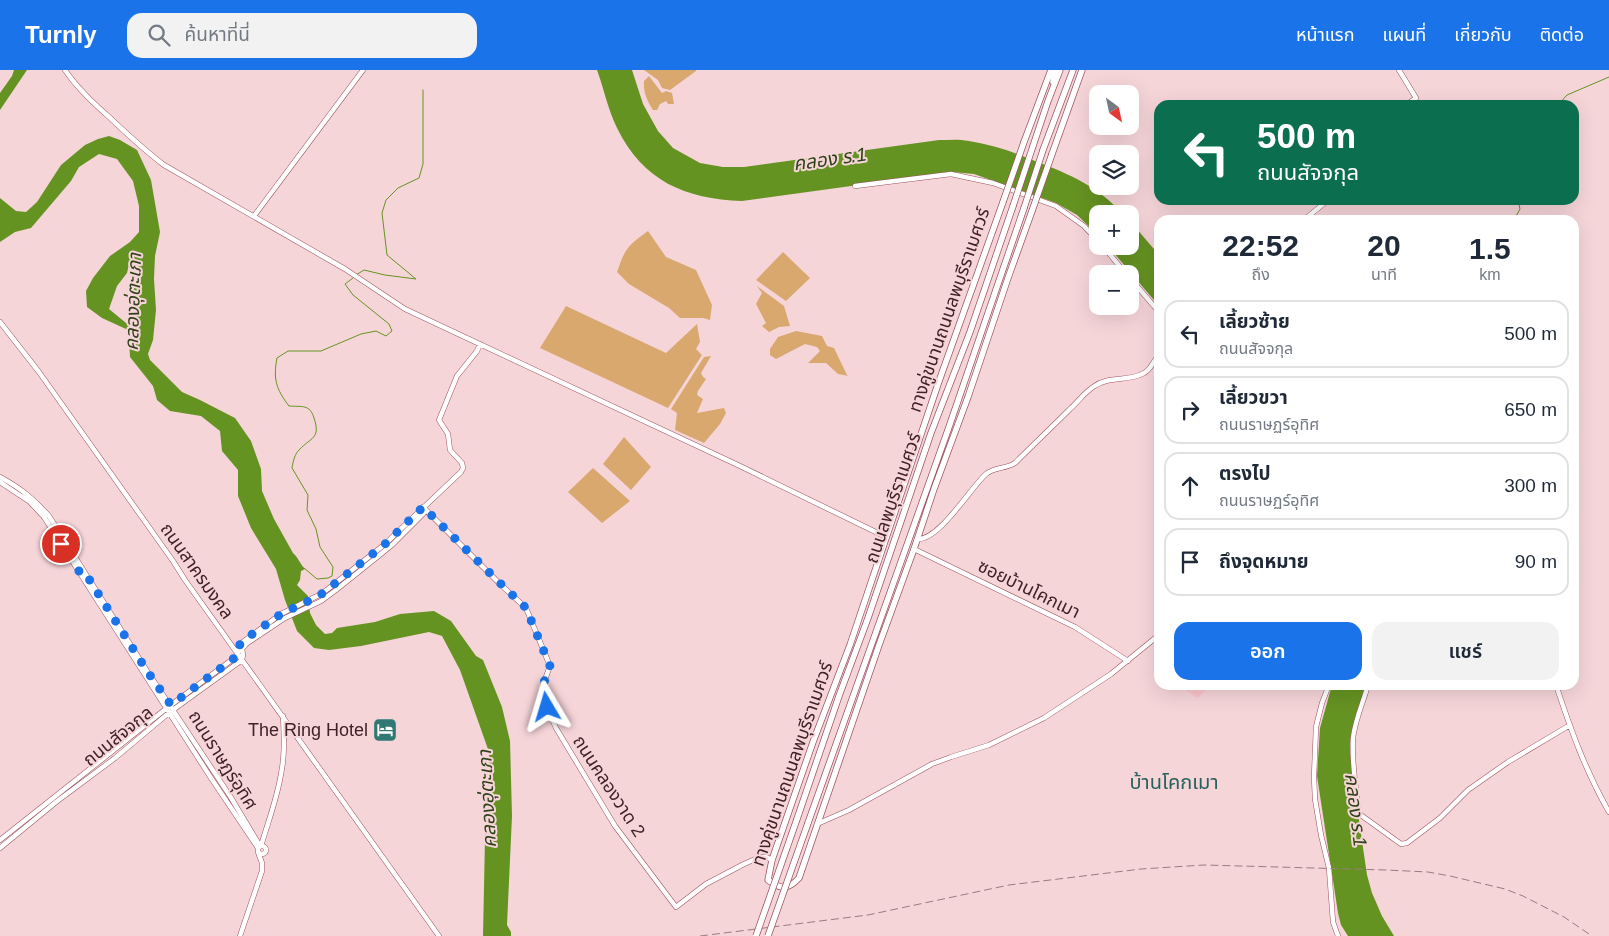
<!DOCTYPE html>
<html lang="th">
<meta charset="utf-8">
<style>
body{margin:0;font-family:Arial,"Noto Sans Thai",sans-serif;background:#f2f2f3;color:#1f2937;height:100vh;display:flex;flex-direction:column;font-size:19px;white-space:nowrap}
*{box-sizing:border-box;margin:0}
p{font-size:16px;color:#747a83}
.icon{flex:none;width:28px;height:28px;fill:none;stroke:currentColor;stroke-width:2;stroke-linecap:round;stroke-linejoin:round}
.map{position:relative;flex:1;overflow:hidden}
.sheet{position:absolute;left:1154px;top:145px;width:425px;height:475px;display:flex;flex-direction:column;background:#fff;border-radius:15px;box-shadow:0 5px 20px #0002}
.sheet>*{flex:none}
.hud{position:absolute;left:1154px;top:30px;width:425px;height:105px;border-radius:15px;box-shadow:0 5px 20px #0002;background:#0b6e4f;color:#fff;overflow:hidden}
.needle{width:32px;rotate:147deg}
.fabs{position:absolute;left:1089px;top:15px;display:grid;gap:10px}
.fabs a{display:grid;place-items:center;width:50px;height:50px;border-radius:10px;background:#fff;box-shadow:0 5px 20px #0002;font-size:25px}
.pin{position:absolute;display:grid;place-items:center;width:42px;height:42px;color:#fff;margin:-21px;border:2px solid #fff;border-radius:50%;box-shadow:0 1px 5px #0007}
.me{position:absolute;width:55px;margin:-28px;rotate:353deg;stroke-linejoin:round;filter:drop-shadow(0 0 4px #0008)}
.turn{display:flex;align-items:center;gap:18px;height:105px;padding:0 20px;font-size:22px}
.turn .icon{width:65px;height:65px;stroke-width:2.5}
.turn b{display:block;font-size:35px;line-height:42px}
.eta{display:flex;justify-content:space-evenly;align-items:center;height:85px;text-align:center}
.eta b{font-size:30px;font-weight:600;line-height:35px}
.action{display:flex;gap:10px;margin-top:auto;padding:10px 20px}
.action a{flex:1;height:58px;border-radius:15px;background:#1a73e8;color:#fff;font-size:20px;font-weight:600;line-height:58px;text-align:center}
.action a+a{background:#f2f2f3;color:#1f2937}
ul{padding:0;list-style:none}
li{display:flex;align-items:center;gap:15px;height:68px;margin:0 10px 8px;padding:0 10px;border:2px solid #e0e1e3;border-radius:15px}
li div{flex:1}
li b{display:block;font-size:19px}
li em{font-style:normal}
header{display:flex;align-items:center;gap:30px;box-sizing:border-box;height:70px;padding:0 25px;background:#1a73e8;color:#fff}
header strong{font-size:24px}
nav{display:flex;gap:28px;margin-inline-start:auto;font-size:18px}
.search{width:350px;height:45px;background:#f2f2f3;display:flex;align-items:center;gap:12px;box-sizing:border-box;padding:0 18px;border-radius:15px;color:#747a83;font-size:19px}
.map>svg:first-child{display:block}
.built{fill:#fcc5cc}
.green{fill:#d9a86f}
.water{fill:#659322;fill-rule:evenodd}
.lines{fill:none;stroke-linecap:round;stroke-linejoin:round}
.stream{stroke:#659322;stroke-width:1}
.minor-casing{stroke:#9b5360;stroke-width:5.5}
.major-casing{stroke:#9b5360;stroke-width:7}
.minor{stroke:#fff;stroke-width:4.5}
.major{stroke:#fff;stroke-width:5.5}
.rail{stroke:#9b7b80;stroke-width:1;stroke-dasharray:8 4;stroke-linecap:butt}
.major-bridge-casing{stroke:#9b5360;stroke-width:7;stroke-linecap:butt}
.major-bridge{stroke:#fff;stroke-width:5.5}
.route{stroke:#1a73e8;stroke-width:9;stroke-dasharray:0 16.2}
.labels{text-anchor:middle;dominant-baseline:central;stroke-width:4;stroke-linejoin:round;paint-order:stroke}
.street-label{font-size:18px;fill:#402126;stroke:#f6d5d9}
.poi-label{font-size:18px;fill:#402126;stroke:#f6d5d9;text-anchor:end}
.water-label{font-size:19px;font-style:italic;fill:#2f4217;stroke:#f6d5d9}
.quarter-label{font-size:20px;fill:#27605d;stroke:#f6d5d9}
</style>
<header>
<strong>Turnly</strong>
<div class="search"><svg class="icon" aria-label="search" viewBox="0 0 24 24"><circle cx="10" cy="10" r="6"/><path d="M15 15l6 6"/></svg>ค้นหาที่นี่</div>
<nav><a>หน้าแรก</a><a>แผนที่</a><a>เกี่ยวกับ</a><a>ติดต่อ</a></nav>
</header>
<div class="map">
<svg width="1609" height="866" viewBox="0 0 1609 866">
<rect width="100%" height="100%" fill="#f6d5d9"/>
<!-- built -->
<path class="built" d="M1176 615H1210L1198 628Z"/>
<!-- green -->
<path class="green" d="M644 0H696V1L670 20 662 18 658 10Z
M649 6 662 23 666 21 672 23 674 34H668L666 31 660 34 657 40H653C647 31 643 22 644 11Z
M648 161 666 187 696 200 712 235 710 250 703 248H680L669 238 629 214 617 202C625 179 627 176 648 161Z
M783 182 810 208 786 231 756 210Z
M757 216 784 236 790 256 779 257 769 262 762 256 766 253 756 234 762 223Z
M566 236 666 283 697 254 700 272 696 279 702 285 668 338 540 278Z
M796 261 822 266 827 276 834 278 847 305 849 306 838 304 826 293H808L820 281 817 277 805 274 776 289 770 285V279L778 267Z
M711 286 701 303 703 307 706 309 698 321 697 325 703 329 697 343 724 338 726 343 720 354 704 373 675 360 677 343 671 339 704 287Z
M624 367 651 397 631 420 603 394Z
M593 398 630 431 602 453 568 422Z"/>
<!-- water -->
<path class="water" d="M14 0H27L0 40V23L12 6Z
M597 0H632L643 34 658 61 673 78 700 93 723 97H744L939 70C949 70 959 69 969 71 993 75 1014 82 1035 91 1071 105 1096 115 1123 144H1098L1097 164 1077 145 1056 133 974 104 953 102 742 131C685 129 643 111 617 58 608 40 604 19 597 0Z
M109 66 120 70 137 80 151 110 160 162 155 186 154 209 156 240 153 270 148 284 150 290 182 322 200 330 235 348 251 371 261 399 262 421 274 449 293 483C298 487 300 494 305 499L301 501 300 510 297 515 308 526 310 543 316 555 325 564 332 563 337 558 375 552 400 544 434 541 451 551 476 586 483 590 502 637 510 671 512 746 507 855 511 862V866H483L485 768 490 723 489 682 460 600 442 566 429 562 361 576 329 580 314 578 297 561 285 530 276 499 251 458 238 426V400L222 381 220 361 201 346 170 341 157 330 153 316 130 287 129 268 126 259 102 248 87 237 86 221 93 208 110 186 130 172 139 162V136L133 111 117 89 99 84 79 97 71 111 31 158 15 162 0 172V128L16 141 26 142 37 132 61 95 85 75 98 69ZM130 190 139 194C137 203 133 214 133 223 133 233 135 241 132 251L126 253 109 239 117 216 127 203Z
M1130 151 1159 185V236L1108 176H1130Z
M1332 615H1366L1353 656 1351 696 1367 805 1372 823 1382 846 1394 866H1348L1341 855 1338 843 1317 706 1320 658Z"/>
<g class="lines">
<!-- stream -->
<path class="stream" d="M1558 35 1567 25 1609 7
M1514 150 1520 139 1518 130
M356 205 364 200 385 205 416 209 387 185 382 143 386 130 398 118 419 108 423 94V20
M304 498 317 509 328 508 332 506 333 497 320 477 316 459 307 440 308 425 292 398C293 391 295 384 299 380 311 367 321 369 314 348 310 334 302 337 289 336 276 319 273 309 277 288L288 281H321L361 264 376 261 386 266 392 261 389 254 353 225 345 214 353 208"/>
<defs>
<path id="minor" d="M65 0C77 18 92 32 108 46 126 63 144 80 164 95L345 199 405 239 740 396 886 467
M1399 0 1416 28 1406 35
M855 116 951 104 993 113 1056 136 1084 156 1098 171
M254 146 363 0
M1304 150 1328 130
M1103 176 1126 204
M1130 208 1159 242
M0 252 39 302 173 491 185 510 439 866
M0 407C20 418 33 428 49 446L147 601 230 726 260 776
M0 412 30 432 44 447 211 708 258 778
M423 437 501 515 526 538 550 596 543 615 547 637 556 658 615 756 676 837 706 814 744 794 760 787H766L772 790
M917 469C939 471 971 417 986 404 994 397 1006 399 1015 393 1033 375 1052 357 1070 339 1078 332 1084 323 1093 317 1109 305 1129 312 1144 303 1152 299 1152 291 1159 286
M914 479 1075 557 1128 591
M1329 615 1322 633 1316 657 1314 707 1315 729 1321 765 1329 798 1333 852 1338 866
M1368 615C1363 633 1355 650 1353 668 1351 693 1357 718 1358 743L1401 774 1407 773 1440 748 1468 720 1508 692 1570 655
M1556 615C1571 660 1585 700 1609 742
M817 754 849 740 932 694 951 687 989 675 1044 648 1111 604 1159 565
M0 770 167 638 237 586 240 574 281 544 319 525 328 519 384 475 461 402 463 398 462 393 450 380 448 364 439 350 457 306 477 281 480 274
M261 776C268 752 277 729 281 704 285 685 284 665 283 646
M258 780a4 4 0 1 1 8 0a4 4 0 1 1-8 0Z
M0 778 56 732 115 688 170 642 242 590 243 585 242 579 246 574 285 548 321 531 336 520 392 475 424 443 423 437
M240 866 262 801V793L258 782"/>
<path id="major" d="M1053 12 1055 0
M1024 72 1051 0
M1033 76 1048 31 1060 0
M1043 80 1073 0
M1052 84 1082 0
M1003 132 938 314 850 575 813 672 772 790 768 810C781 820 788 820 799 808L879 575 914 479 934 419 968 327 1008 208 1032 141
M797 749 839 626 868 548 931 363 970 262 1013 136
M808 753 949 357 1024 138"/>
</defs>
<!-- minor casing -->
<use href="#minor" class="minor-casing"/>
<!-- major casing -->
<use href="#major" class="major-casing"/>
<!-- minor -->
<use href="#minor" class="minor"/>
<!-- major -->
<use href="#major" class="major"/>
<!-- rail -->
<path class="rail" d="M700 866 868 845 1009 815 1141 799 1204 795 1386 800 1428 802 1450 806 1505 819 1523 826 1564 847 1592 866"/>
<defs>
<path id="major-bridge" d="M1003 132 1024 72
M1013 136 1033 76
M1024 138 1043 80
M1032 141 1052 84
M756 866 797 749
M768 866 808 753"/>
</defs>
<!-- major-bridge casing -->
<use href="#major-bridge" class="major-bridge-casing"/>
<!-- major-bridge -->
<use href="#major-bridge" class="major-bridge"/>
</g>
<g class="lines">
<!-- route -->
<path class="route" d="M61 474 85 510 89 509 147 601 171 635 237 586 240 574 244 570 281 544 319 526 328 519 384 475 423 437 502 515 526 538 550 596 543 615 547 637"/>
</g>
<!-- icons -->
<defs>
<symbol id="hotel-square" viewBox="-11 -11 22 22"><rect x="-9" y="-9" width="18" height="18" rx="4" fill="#307874" stroke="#f6d5d9"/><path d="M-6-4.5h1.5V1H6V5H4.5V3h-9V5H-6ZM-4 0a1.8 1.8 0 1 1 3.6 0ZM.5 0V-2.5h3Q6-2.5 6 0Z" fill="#fff"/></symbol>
</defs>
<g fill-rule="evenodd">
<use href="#hotel-square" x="371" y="646" width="28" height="28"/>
</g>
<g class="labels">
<!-- street labels -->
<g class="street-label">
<text transform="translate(949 240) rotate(-71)">ทางคู่ขนานถนนลพบุรีราเมศวร์</text>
<text transform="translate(893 428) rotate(-71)">ถนนลพบุรีราเมศวร์</text>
<text transform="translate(197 501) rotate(55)">ถนนสาครมงคล</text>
<text transform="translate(1029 519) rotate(26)">ซอยบ้านโคกเมา</text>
<text transform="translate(118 666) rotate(-39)">ถนนสัจจกุล</text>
<text transform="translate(223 690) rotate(58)">ถนนราษฏร์อุทิศ</text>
<text transform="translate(792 694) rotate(-71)">ทางคู่ขนานถนนลพบุรีราเมศวร์</text>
<text transform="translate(609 716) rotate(57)">ถนนคลองวาด 2</text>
</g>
<!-- poi labels -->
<g class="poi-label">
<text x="368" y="660">The Ring Hotel</text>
</g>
<!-- water labels -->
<g class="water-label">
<text transform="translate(830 89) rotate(-8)">คลอง ร.1</text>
<text transform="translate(133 232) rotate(-88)">คลองอุ่ตะเภา</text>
<text transform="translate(487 729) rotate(-93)">คลองอุ่ตะเภา</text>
<text transform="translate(1356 740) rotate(83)">คลอง ร.1</text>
</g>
<!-- quarter labels -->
<g class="quarter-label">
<text x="1174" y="712">บ้านโคกเมา</text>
</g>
</g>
</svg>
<div class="fabs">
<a><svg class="needle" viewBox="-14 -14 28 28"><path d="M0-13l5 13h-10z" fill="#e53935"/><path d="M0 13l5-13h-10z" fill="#747a83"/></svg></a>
<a><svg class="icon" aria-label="layers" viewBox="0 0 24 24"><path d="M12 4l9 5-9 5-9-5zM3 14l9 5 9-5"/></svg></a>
<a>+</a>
<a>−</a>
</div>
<div class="pin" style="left:61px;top:474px;background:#d93025"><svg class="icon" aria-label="arrive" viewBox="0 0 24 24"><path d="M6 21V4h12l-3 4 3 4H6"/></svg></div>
<svg class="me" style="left:547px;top:637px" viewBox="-20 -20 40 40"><path d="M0-17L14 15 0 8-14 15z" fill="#1a73e8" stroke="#fff" stroke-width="4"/></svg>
<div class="hud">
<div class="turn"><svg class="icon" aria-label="left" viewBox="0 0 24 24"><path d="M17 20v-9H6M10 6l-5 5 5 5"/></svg><div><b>500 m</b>ถนนสัจจกุล</div></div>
</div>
<section class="sheet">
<div class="eta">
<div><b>22:52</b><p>ถึง</p></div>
<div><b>20</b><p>นาที</p></div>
<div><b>1.5</b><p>km</p></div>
</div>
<ul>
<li><svg class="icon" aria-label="left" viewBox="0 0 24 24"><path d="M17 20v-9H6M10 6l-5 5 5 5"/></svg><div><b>เลี้ยวซ้าย</b><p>ถนนสัจจกุล</p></div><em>500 m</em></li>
<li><svg class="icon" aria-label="right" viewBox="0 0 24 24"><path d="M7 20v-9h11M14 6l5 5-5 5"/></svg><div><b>เลี้ยวขวา</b><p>ถนนราษฏร์อุทิศ</p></div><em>650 m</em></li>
<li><svg class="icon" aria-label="ahead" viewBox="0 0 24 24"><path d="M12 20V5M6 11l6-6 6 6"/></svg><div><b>ตรงไป</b><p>ถนนราษฏร์อุทิศ</p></div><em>300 m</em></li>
<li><svg class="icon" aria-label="arrive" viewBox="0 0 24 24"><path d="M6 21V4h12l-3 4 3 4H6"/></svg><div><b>ถึงจุดหมาย</b></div><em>90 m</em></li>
</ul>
<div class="action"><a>ออก</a><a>แชร์</a></div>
</section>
</div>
